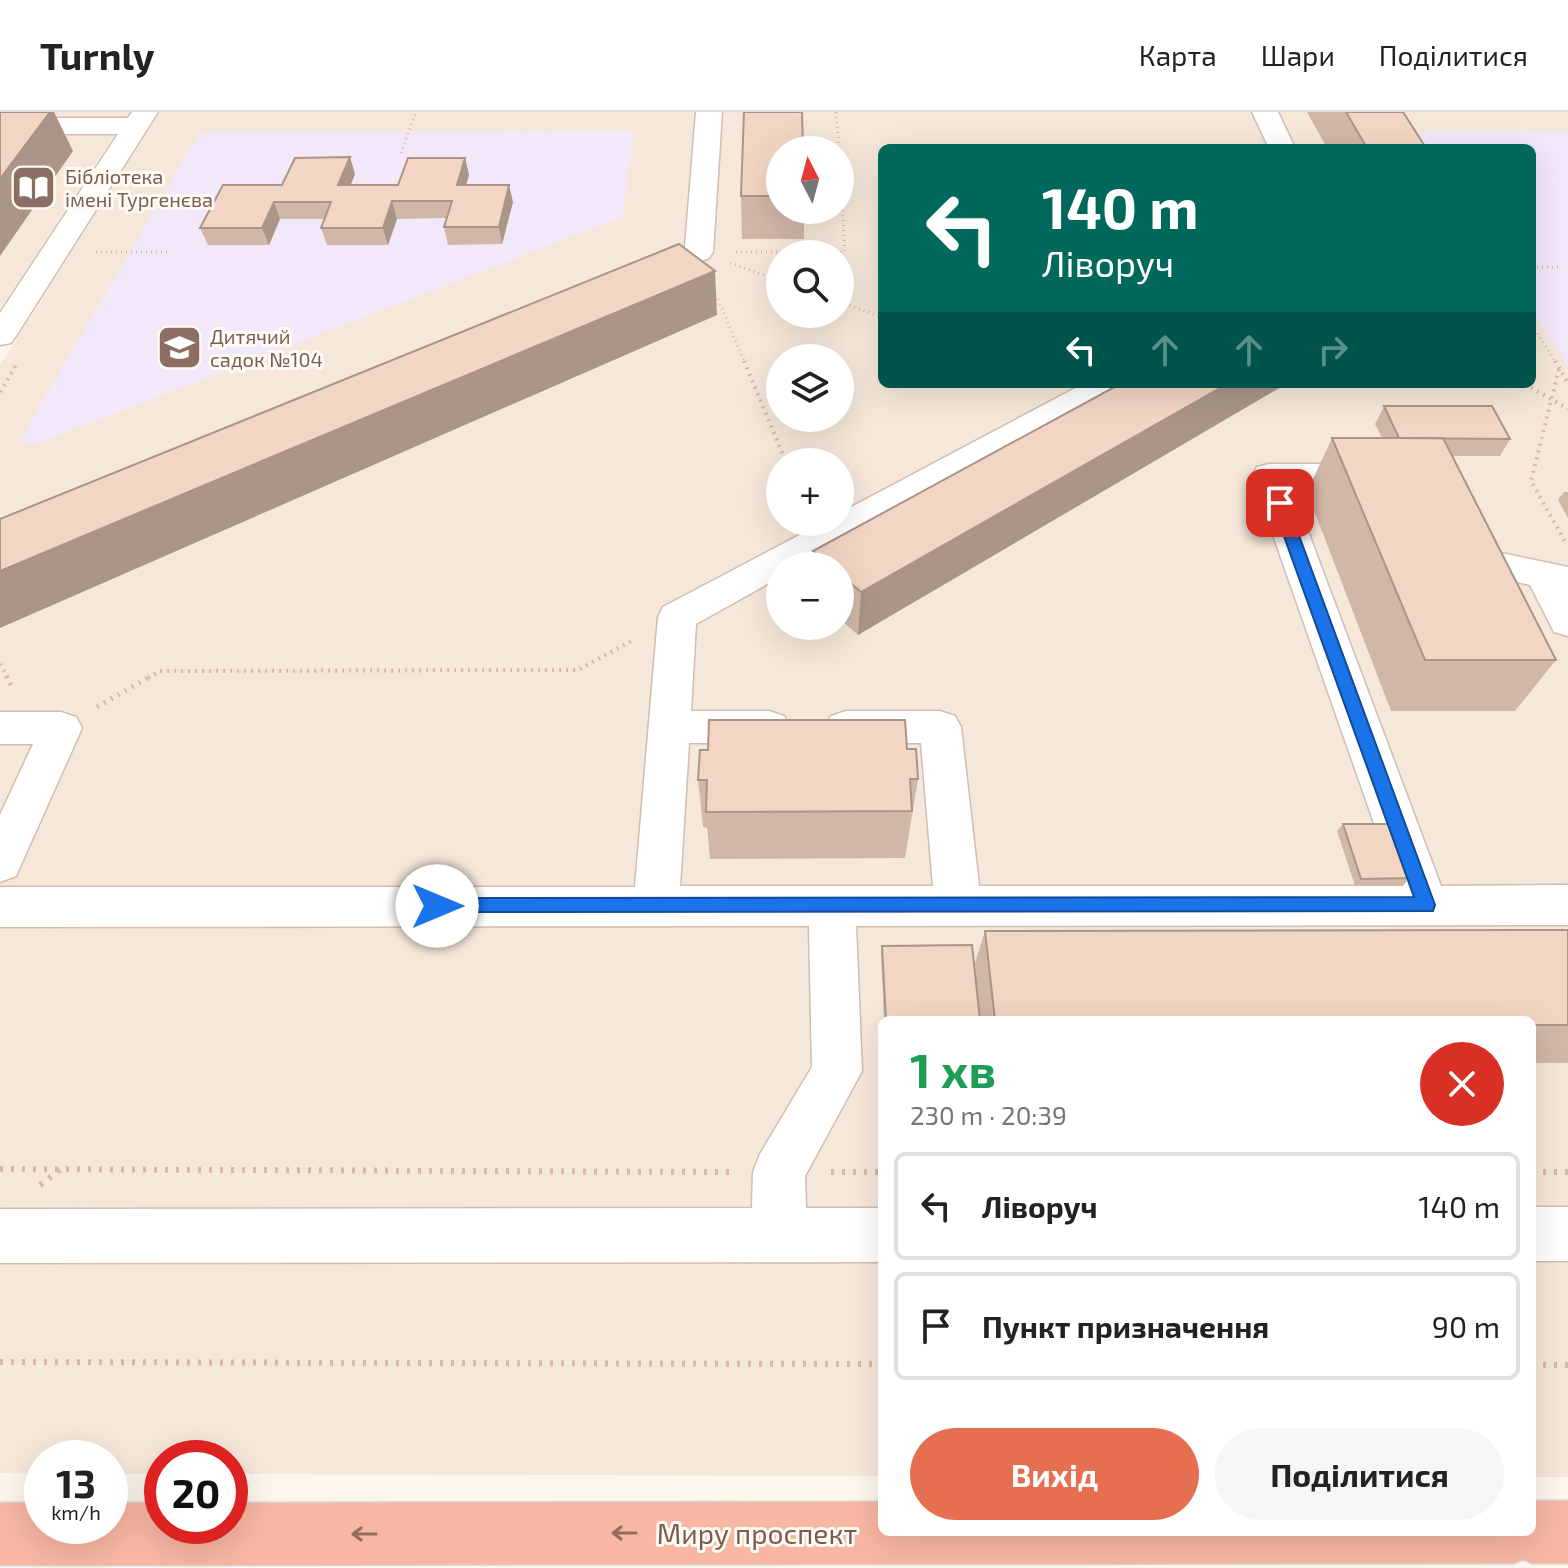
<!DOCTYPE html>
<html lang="uk">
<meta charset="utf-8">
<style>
body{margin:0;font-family:"Exo 2",sans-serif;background:#f6f6f6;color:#222;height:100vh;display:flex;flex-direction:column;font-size:30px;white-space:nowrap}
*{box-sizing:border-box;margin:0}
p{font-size:26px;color:#767676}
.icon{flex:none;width:44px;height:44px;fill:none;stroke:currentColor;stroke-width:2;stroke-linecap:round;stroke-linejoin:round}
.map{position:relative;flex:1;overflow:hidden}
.sheet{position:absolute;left:878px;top:904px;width:658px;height:520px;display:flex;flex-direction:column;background:#fff;border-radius:12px;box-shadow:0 8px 32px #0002}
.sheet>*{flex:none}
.top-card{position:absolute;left:878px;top:32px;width:658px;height:244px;border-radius:12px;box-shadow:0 8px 32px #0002;background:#00695c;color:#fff;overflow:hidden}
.needle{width:52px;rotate:354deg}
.buttons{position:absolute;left:766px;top:24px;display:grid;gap:16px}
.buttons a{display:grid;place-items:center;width:88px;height:88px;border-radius:50%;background:#fff;box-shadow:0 8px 32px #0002;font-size:40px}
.speed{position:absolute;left:24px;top:1328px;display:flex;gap:16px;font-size:40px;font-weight:700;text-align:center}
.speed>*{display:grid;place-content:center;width:104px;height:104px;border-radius:50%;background:#fff;box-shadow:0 8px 32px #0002;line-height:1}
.speed small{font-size:20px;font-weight:400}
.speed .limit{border:12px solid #d22;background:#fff;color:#111}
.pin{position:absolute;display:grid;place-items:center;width:68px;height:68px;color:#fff;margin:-34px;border-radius:16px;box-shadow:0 4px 12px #0006}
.me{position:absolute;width:88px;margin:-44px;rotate:90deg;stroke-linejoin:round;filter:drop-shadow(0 0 6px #0008)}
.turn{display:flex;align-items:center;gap:28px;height:168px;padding:0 32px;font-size:36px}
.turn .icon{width:104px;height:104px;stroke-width:2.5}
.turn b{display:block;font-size:56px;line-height:68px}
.lanes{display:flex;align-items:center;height:76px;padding:0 32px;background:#0003;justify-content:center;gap:40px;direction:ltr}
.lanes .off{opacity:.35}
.round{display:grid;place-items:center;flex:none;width:84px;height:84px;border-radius:42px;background:#f6f6f6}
.summary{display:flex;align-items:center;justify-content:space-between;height:136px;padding:0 32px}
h1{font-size:48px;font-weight:700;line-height:60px;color:#1e9e55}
.cta{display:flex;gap:16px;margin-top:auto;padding:16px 32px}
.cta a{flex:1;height:92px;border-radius:48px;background:#e76f51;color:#fff;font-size:32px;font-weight:700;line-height:92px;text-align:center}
.cta a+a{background:#f6f6f6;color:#222}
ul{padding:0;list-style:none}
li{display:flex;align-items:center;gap:24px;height:108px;margin:0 16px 12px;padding:0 16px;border:4px solid #e0e0e0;border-radius:12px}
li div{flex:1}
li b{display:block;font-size:30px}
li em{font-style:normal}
header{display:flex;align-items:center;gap:48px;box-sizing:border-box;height:112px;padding:0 40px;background:#fff;border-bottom:2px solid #e0e0e0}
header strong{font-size:38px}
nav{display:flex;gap:44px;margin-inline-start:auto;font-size:28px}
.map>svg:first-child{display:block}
.residential{fill:#f5e8da;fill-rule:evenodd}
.education{fill:#f3e8fa}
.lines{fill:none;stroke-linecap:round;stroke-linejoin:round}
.minor-casing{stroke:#d1beb0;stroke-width:3}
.highway-casing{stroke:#dad1cd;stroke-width:3}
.path-far3{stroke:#d9b8a5;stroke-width:3;stroke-dasharray:1 4;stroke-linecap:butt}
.path-far2{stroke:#d9b8a5;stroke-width:4;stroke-dasharray:2 5;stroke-linecap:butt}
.path-far1{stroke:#d9b8a5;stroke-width:5;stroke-dasharray:2 6;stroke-linecap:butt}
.path{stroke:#d9b8a5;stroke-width:6;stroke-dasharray:3 8;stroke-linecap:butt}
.minor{fill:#fff;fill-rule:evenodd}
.highway{fill:#f7b7a3;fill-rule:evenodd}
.wall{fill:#d1b7a8}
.shaded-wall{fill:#aa9588}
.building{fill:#f3d5c3;stroke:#aa9588;stroke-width:2}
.oneway{stroke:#936e5e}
.route{fill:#1a73e8;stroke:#114b97;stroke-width:2}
.labels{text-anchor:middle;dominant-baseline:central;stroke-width:6;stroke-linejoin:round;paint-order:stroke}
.far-education-label{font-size:20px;fill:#785e54;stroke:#fffaf3;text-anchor:start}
.near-street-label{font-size:28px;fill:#7a5c4d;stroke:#fffaf3}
</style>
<header>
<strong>Turnly</strong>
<nav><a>Карта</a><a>Шари</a><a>Поділитися</a></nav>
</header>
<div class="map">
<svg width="1568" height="1456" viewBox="0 0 1568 1456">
<rect width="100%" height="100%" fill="#fdf6ec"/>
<!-- residential -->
<path class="residential" d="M0 0H130L0 197Z
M160 0H1568V1365H1532V908H882V1364L230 1362V1346H162V1362H110V1346H42V1362L0 1361V253ZM882 36H1532V272H882ZM780 38H840V98H780ZM780 142H840V202H780ZM780 246H840V306H780ZM780 350H840V410H780ZM780 454H840V514H780Z"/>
<!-- education -->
<path class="education" d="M634 19 622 105 36 332H18L200 20Z
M1419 20H1568V254L1532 198V36H1429Z"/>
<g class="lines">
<defs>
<path id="minor" d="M132 0H158L16 224 11 231 0 233V201L118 22H0V6H128Z
M696 0H722L713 140 709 146 649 171H629L624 165 629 159 685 135Z
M1252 0H1278L1295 36H1269Z
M1083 272H1123L1118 279 801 454H780V465L696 512 691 599H769L784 604 790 615 784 626 769 631H689L680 774H933L921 631H846L831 626 825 615 831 604 846 599H940L955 604 961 615 979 774H1396L1252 363 1257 355 1269 352H1374L1386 355 1391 363 1386 371 1374 374H1291L1441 774 1568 773V813L856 814 862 959 805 1064 806 1096H882V1150L0 1151V1097L752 1096 753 1060 760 1042 812 955 809 814 0 815V775H635L658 505 663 495 824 410H840V401Z
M1492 439 1568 455V524L1554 520 1530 473 1479 461 1474 452 1479 443Z
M0 600H61L76 605 82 616 16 764 0 770V703L33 632H0Z
M1532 1095H1568V1149H1532Z"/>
<path id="highway" d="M1532 1389H1568V1451H1532L1523 1447 1514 1451 0 1453V1391H42V1414H110V1391H162V1414H230V1391L882 1390V1420H1532Z"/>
</defs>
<!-- minor casing -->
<use href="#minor" class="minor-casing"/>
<!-- highway casing -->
<use href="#highway" class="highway-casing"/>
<!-- path-far3 -->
<path class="path-far3" d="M836 0 839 38
M401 41 416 0
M96 140H167
M736 140H845L840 59
M730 151 780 169
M1532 155H1558
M714 178 745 251
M840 190 882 205
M1532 213 1556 251"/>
<!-- path-far2 -->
<path class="path-far2" d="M744 249 786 350
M1555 249 1568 271
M1559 257 1531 369 1566 431
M1525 272 1568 297
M0 280 17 252
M0 552 8 566
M148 566 160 559 578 558 633 528"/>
<!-- path-far1 -->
<path class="path-far1" d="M6 564 13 576
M97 595 151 564"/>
<!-- path -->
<path class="path" d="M0 1057 729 1060
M831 1060H882
M1532 1060H1568
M40 1073 60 1058
M0 1250 882 1252
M1532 1253H1568"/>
<!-- minor -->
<use href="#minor" class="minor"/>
<!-- highway -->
<use href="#highway" class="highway"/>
</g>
<!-- wall -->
<path class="wall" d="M1307 0H1403L1426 36H1327Z
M780 38V98H804V127H742L741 84Z
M465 46 469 63 466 73 513 90 502 132 448 133 444 115 447 106 397 107 388 133H327L321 116 324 107H280L269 133H208L200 116 282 73 355 62 350 73H398Z
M1120 272 858 523 840 507V454H813V439Z
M1384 294 1510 327 1500 344H1452L1556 548 1515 599H1391L1307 380 1332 326H1382L1375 312Z
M1564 380H1568V406L1558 388Z
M907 637 918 667 905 746 710 747 707 716 703 715 698 668Z
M1343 712 1409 766 1403 774H1355L1337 719Z
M1568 818V951H1532V908H884L881 840 882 834 974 854 985 819Z"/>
<!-- shaded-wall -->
<path class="shaded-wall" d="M50 0H54L73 39 0 144V67Z
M350 45 355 62 344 90 338 73Z
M465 46 469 63 461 90 457 73Z
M509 73 513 90 502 132 499 115Z
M392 89 397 107 388 133 383 116Z
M274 90 280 107 269 133 262 116Z
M715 159 717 203 0 516V459Z
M1227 272H1286L858 523 861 480Z"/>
<!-- building -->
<path class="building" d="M0 0H50L0 67Z
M744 0H802L803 38H780V84H741Z
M1346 0H1403L1426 36H1367Z
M350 45 338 73H398L408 46H465L457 73H509L499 115H444L452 89H392L383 116H321L331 90H274L262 116H200L223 73H282L295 46Z
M679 132 715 159 0 459V407Z
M1120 272H1227L861 480 840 462V454H831L813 439Z
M1384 294H1492L1510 327 1399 326Z
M1332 326H1443L1556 548H1425Z
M709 608H905L907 637H916L918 667H910L912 699 706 700 707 668H698L700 638H708Z
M1343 712H1390L1409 766 1361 767Z
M1568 818V913H1532V908H995L985 819Z
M972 833 980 908H886L882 834Z"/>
<!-- one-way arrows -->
<defs><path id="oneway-shaft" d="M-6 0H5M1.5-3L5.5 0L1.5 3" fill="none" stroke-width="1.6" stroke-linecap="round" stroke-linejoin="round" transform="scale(2)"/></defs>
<g class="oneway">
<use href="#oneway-shaft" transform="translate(624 1421) rotate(180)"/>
<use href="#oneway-shaft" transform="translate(364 1422) rotate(180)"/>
</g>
<!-- route -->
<path class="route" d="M1280 386 1287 391 1435 793 1433 799 431 800 428 794 437 786 1414 785 1272 391Z"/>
<!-- icons -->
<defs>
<symbol id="library-square" viewBox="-11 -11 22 22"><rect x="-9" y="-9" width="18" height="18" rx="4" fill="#8d6e63" stroke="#fffaf3"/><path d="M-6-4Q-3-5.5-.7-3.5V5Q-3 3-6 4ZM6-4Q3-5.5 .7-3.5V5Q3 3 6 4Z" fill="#fff"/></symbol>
<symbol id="school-square" viewBox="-11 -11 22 22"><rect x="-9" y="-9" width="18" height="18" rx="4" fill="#8d6e63" stroke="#fffaf3"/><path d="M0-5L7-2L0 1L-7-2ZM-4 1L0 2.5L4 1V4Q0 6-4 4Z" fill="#fff"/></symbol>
</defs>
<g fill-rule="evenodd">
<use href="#library-square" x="8" y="50" width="51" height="51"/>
<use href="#school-square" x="154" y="210" width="51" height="51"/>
</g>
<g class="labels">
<!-- far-education labels -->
<g class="far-education-label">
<text x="65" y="64">Бібліотека<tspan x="65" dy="23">імені Тургенєва</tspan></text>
<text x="210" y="224">Дитячий<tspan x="210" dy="23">садок №104</tspan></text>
</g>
<!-- near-street labels -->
<g class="near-street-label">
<text x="757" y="1421">Миру проспект</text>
</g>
</g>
</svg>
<div class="buttons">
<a><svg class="needle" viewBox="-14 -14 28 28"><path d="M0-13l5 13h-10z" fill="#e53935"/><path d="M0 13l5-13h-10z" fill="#767676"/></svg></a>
<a><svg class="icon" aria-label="search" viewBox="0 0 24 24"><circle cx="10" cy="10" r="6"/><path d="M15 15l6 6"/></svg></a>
<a><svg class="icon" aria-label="layers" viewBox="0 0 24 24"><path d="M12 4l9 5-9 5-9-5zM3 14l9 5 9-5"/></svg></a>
<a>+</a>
<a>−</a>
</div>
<div class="speed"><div>13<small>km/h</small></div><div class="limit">20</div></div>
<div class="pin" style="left:1280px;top:391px;background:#d93025"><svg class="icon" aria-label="arrive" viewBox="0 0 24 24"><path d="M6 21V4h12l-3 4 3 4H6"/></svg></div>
<svg class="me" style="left:437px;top:794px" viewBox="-20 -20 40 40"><circle r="19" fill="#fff"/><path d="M0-13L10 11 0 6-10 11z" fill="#1a73e8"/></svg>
<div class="top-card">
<div class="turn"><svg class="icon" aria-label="left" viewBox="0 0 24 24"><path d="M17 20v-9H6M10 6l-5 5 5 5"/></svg><div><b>140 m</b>Ліворуч</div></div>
<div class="lanes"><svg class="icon" aria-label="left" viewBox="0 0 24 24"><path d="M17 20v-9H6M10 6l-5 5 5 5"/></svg><svg class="icon off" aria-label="ahead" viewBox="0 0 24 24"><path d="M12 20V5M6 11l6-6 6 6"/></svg><svg class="icon off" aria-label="ahead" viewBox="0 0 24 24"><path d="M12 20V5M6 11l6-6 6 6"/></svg><svg class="icon off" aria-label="right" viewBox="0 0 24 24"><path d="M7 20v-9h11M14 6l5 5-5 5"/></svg></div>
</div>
<section class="sheet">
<div class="summary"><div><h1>1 хв</h1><p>230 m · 20:39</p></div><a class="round" style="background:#d93025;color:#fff"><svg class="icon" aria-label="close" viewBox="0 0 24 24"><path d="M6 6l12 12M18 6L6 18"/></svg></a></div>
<ul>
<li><svg class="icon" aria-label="left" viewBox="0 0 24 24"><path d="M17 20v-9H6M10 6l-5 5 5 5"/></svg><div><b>Ліворуч</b></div><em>140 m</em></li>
<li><svg class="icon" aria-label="arrive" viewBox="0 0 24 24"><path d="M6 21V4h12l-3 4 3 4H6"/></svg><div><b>Пункт призначення</b></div><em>90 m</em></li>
</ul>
<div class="cta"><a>Вихід</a><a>Поділитися</a></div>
</section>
</div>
